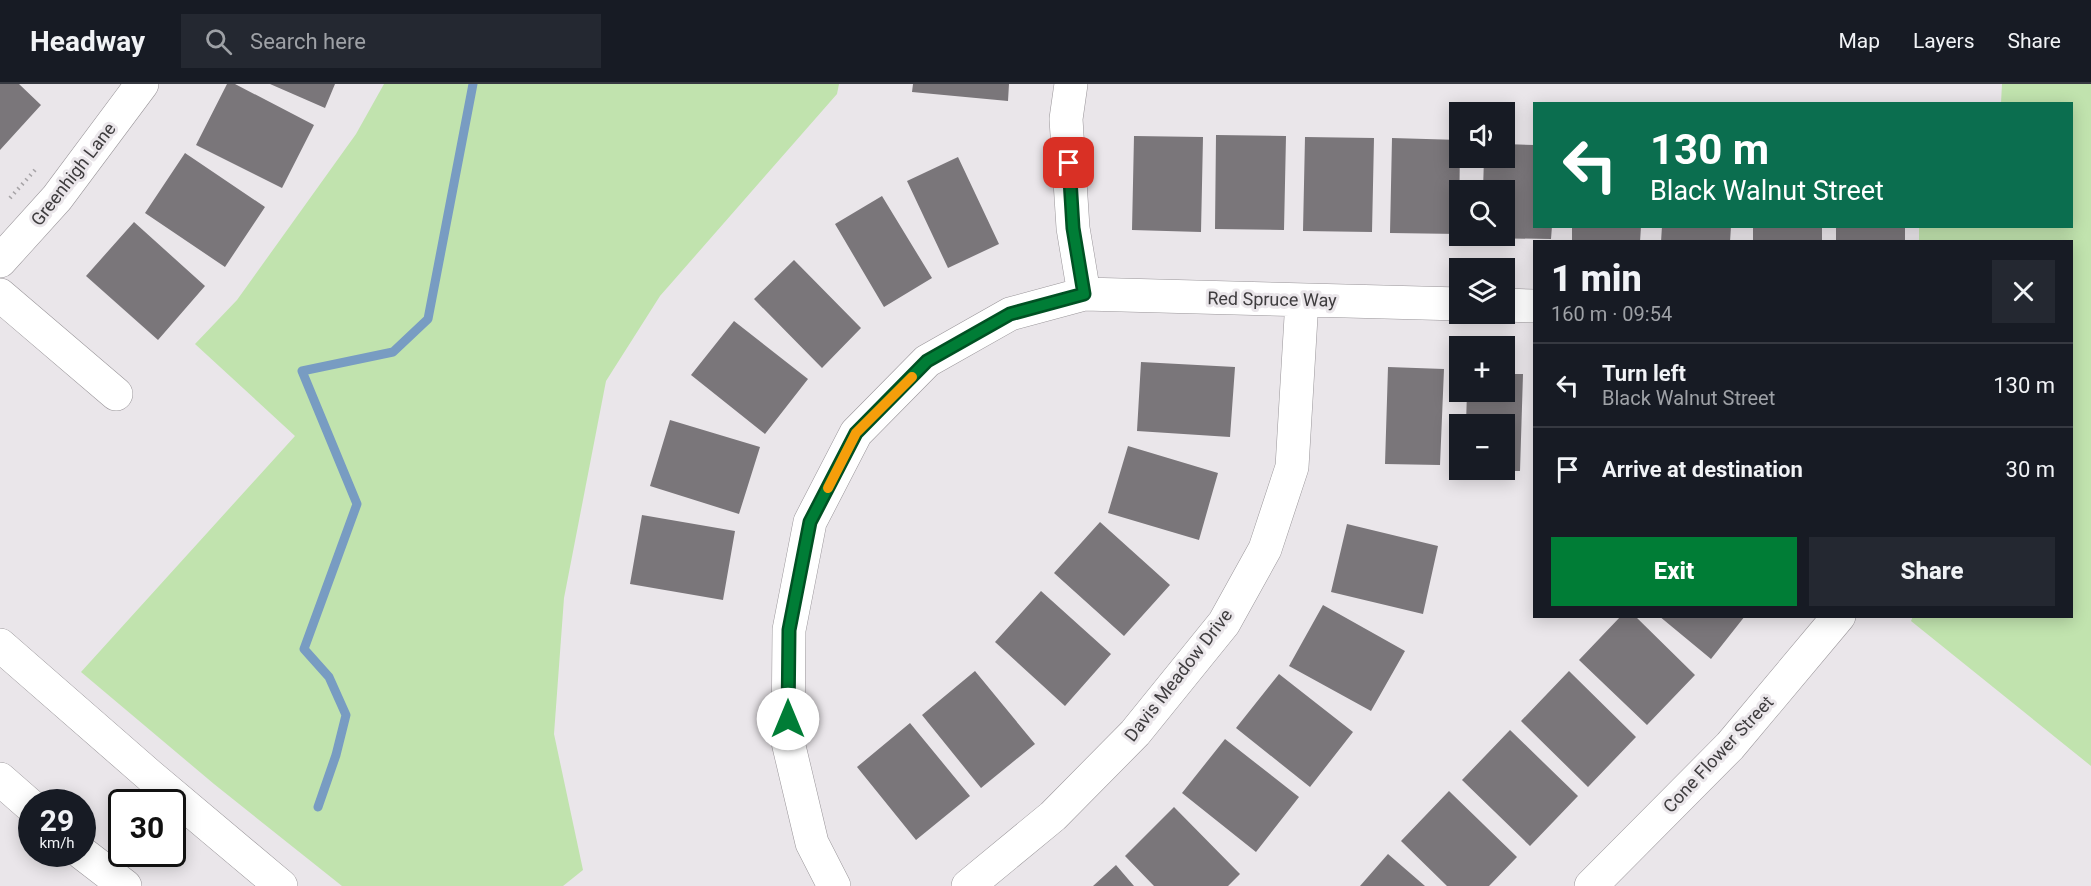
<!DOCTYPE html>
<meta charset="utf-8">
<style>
body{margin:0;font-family:Roboto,sans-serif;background:#242831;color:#f1f3f6;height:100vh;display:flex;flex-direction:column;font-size:22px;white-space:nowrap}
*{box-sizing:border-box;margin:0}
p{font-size:20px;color:#9ea1a6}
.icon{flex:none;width:33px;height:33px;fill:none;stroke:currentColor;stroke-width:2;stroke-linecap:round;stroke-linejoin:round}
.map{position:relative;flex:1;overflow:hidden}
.side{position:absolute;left:1533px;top:156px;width:540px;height:378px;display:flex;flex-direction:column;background:#171b24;border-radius:0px;box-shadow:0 3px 15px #0003}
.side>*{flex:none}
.banner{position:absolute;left:1533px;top:18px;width:540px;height:126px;border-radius:0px;box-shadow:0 3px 15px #0003;background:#0b6e4f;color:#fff;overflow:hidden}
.controls{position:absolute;left:1449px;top:18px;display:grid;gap:12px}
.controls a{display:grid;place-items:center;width:66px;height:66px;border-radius:0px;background:#171b24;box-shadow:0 3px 15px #0003;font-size:30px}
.speed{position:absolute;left:18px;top:705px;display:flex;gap:12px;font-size:30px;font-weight:700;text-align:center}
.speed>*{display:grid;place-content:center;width:78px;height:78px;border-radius:50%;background:#171b24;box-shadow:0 3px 15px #0003;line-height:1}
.speed small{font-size:15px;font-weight:400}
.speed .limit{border:3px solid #111;border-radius:9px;background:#fff;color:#111}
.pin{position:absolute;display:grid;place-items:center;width:51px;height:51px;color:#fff;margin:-26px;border-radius:12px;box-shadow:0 3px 9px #0006}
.me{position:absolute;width:66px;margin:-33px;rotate:0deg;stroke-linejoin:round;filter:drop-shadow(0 0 4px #0008)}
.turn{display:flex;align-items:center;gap:21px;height:126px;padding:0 18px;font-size:27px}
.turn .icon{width:78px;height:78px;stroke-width:2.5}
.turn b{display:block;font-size:42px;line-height:51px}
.round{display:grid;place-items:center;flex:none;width:63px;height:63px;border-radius:0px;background:#242831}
.head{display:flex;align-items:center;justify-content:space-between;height:102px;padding:0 18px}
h1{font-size:36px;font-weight:800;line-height:45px}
.action{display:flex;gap:12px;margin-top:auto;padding:12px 18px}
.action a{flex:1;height:69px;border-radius:0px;background:#007d36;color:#fff;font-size:24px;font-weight:800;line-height:69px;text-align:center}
.action a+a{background:#242831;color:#f1f3f6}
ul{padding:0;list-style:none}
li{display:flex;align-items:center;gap:18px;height:84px;padding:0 18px;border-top:2px solid #363941}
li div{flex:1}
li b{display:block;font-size:22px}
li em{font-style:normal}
header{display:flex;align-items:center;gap:36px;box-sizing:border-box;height:84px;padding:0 30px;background:#171b24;border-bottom:2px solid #363941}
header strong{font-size:28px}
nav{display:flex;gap:33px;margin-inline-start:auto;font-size:21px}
.search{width:420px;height:54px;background:#242831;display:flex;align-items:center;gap:15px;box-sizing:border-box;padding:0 21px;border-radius:0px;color:#9ea1a6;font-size:22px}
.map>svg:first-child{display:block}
.green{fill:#c1e3ae}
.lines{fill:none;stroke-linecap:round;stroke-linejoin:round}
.stream{stroke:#789cc2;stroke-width:9}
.building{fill:#7a767a}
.minor-casing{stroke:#999599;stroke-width:34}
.path{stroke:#a7a4a7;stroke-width:4;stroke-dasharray:1.5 4.5;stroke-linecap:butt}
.minor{stroke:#fff;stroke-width:33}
.route-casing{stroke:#005123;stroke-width:15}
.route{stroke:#007d36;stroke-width:10}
.slow{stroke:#f59e0b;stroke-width:10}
.labels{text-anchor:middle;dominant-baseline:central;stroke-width:6;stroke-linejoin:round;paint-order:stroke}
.street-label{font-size:18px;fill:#3e3c3e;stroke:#eae6ea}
</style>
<header>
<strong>Headway</strong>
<div class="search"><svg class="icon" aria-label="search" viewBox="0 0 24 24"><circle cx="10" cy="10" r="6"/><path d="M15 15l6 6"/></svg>Search here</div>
<nav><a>Map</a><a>Layers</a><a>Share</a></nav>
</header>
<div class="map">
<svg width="2091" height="802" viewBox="0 0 2091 802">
<rect width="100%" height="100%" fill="#eae6ea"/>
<!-- green -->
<path class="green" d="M384 0H839L837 10 660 212 606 297 564 514 554 650 583 786 563 802H342L214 700 81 588 295 352 195 260 237 216 356 50Z
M2002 0H2091V682L1911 537 1913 532H2072V158L1919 157V143L2072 142V20L2001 19Z"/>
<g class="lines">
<!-- stream -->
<path class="stream" d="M318 723 336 671 346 631 329 593 304 565 357 420 302 287 393 268 428 235 473 0"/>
</g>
<!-- building -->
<path class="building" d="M0 0H19L41 21 0 66Z
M227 0H235L314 41 282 104 196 61Z
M270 0H335L325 24Z
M913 0H1009L1008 17 912 8Z
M1216 51 1286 52 1284 146 1215 145Z
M1134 52 1203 53 1201 148 1132 146Z
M1305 53 1374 54 1372 148 1303 147Z
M1392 54 1460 56 1459 150 1390 149Z
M1504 60 1534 61V142H1552L1551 155 1482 154V152H1504V106H1483L1484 74H1504Z
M185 69 265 123 225 183 145 129Z
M958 73 999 160 948 184 907 97Z
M882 112 932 194 884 223 835 140Z
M134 138 205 202 158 256 86 192Z
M1572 142H1641L1640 158 1572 157Z
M1662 142H1731L1730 158H1661Z
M1753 142H1822V158H1753Z
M1836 142H1905V158H1836Z
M794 176 861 244 822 284 754 215Z
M734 237 808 295 765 350 691 291Z
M1141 278 1235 283 1230 353 1137 347Z
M1388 283 1444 285 1440 381 1385 380Z
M1504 290H1523L1520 387H1504V340H1466L1467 308H1504Z
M670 336 760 363 739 430 650 402Z
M1128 362 1218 389 1199 456 1108 429Z
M642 431 735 447 723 516 630 500Z
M1100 438 1170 501 1124 552 1054 489Z
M1347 440 1438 462 1423 530 1331 508Z
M1041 507 1111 570 1065 622 995 558Z
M1323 521 1405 567 1371 627 1289 582Z
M1621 532H1635L1695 591 1647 641 1579 576Z
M1659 532H1745L1711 575Z
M975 587 1035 660 981 704 922 631Z
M1569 587 1636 653 1588 703 1521 637Z
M1279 590 1353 648 1310 703 1236 644Z
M910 639 970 712 916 756 857 683Z
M1510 646 1578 712 1530 762 1462 696Z
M1225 655 1299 713 1256 768 1182 709Z
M1449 707 1517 773 1489 802H1447L1401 757Z
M1174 723 1240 790 1228 802H1154L1125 772Z
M1388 770 1425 802H1360Z
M1116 781 1134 802H1093Z"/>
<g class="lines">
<defs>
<path id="minor" d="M1071 0 1066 35 1073 144 1084 210
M0 177 57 114 142 0
M0 211 116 310
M1504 221 1534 222
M0 561 149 691 281 802
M0 695 32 723
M82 769 125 802
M834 802 812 759 788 658 789 546 810 438 856 349 927 277 1010 230 1084 210 1460 220
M968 802 1053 732 1135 649 1224 539 1265 465 1292 383 1302 216
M1591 802 1730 662 1839 532"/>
</defs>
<!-- minor casing -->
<use href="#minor" class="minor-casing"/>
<!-- path -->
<path class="path" d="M10 114 35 86"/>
<!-- minor -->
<use href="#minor" class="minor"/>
</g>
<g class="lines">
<defs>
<path id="route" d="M788 635 789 546 810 438 856 349 927 277 1010 230 1084 210 1073 144 1069 79"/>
</defs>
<!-- route casing -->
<use href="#route" class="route-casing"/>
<!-- route -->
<use href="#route" class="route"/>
<!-- slow -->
<path class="slow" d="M828 404 856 349 912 293"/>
</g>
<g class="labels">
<!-- street labels -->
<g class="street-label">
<text transform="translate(73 90) rotate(-52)">Greenhigh Lane</text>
<text transform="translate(1272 215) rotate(1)">Red Spruce Way</text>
<text transform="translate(1178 591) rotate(-52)">Davis Meadow Drive</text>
<text transform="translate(1718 670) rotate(-47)">Cone Flower Street</text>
</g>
</g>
</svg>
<div class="controls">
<a><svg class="icon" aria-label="sound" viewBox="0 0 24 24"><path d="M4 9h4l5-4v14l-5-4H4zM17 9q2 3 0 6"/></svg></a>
<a><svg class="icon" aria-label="search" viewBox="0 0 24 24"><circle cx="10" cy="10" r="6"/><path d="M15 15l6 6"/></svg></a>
<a><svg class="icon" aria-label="layers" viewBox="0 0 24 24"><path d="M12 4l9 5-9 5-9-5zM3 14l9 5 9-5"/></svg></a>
<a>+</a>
<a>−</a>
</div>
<div class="speed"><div>29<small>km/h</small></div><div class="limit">30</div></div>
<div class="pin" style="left:1069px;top:79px;background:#d93025"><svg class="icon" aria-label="arrive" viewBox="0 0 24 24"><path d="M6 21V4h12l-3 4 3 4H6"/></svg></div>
<svg class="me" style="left:788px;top:635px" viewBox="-20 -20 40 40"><circle r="19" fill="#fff"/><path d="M0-13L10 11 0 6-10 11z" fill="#007d36"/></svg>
<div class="banner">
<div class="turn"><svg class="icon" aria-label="left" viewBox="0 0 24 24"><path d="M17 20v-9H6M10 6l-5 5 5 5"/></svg><div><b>130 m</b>Black Walnut Street</div></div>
</div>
<section class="side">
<div class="head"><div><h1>1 min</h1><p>160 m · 09:54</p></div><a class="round"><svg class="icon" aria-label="close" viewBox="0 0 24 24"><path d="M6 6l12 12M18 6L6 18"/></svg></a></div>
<ul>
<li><svg class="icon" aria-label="left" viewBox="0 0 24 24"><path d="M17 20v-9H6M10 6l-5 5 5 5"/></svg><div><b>Turn left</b><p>Black Walnut Street</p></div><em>130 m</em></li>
<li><svg class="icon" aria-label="arrive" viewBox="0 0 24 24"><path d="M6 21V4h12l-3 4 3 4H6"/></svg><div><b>Arrive at destination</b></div><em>30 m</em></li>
</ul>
<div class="action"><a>Exit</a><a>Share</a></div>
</section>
</div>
